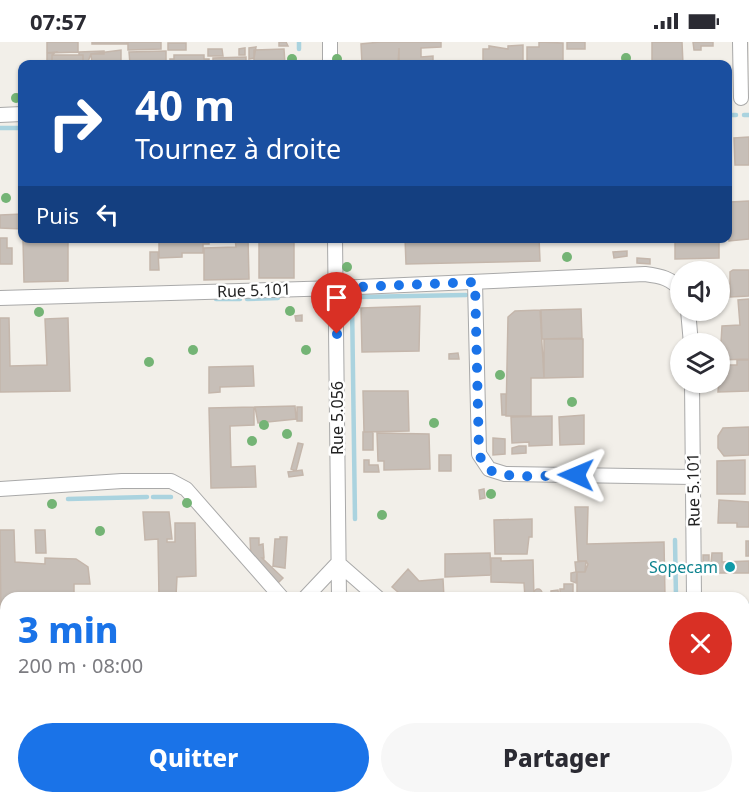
<!DOCTYPE html>
<html lang="fr">
<meta charset="utf-8">
<style>
body{margin:0;font-family:"Noto Sans",sans-serif;background:#f7f7f7;color:#2b2b33;height:100vh;display:flex;flex-direction:column;font-size:22px;white-space:nowrap}
*{box-sizing:border-box;margin:0}
p{font-size:20px;color:#7c7c81}
.icon{flex:none;width:33px;height:33px;fill:none;stroke:currentColor;stroke-width:2;stroke-linecap:round;stroke-linejoin:round}
.map{position:relative;flex:1;overflow:hidden}
.drawer{position:absolute;left:0px;top:550px;width:750px;height:212px;display:flex;flex-direction:column;background:#fff;border-radius:18px 18px 0 0;box-shadow:0 2px 4px #0004}
.drawer>*{flex:none}
.guide{position:absolute;left:18px;top:18px;width:714px;height:183px;border-radius:12px;box-shadow:0 2px 4px #0004;background:#1a4fa0;color:#fff;overflow:hidden}
.buttons{position:absolute;left:670px;top:219px;display:grid;gap:12px}
.buttons a{display:grid;place-items:center;width:60px;height:60px;border-radius:50%;background:#fff;box-shadow:0 2px 4px #0004;font-size:30px}
.pin{position:absolute;display:grid;place-items:center;width:51px;height:51px;color:#fff;margin:-62px -26px;border-radius:50% 50% 50% 0;rotate:-45deg;box-shadow:0 0 6px #0007}
.pin .icon{rotate:45deg}
.me{position:absolute;width:66px;margin:-33px;rotate:271deg;stroke-linejoin:round;filter:drop-shadow(0 0 4px #0008)}
.turn{display:flex;align-items:center;gap:21px;height:126px;padding:0 18px;font-size:27px}
.turn .icon{width:78px;height:78px;stroke-width:2.5}
.turn b{display:block;font-size:42px;line-height:51px}
.then{display:flex;align-items:center;height:57px;padding:0 18px;background:#0003;gap:12px;font-size:22px}
.round{display:grid;place-items:center;flex:none;width:63px;height:63px;border-radius:32px;background:#f7f7f7}
.headline{display:flex;align-items:center;justify-content:space-between;height:102px;padding:0 18px}
h1{font-size:36px;font-weight:800;line-height:45px;color:#1a73e8}
.primary-button{display:flex;gap:12px;margin-top:auto;padding:12px 18px}
.primary-button a{flex:1;height:69px;border-radius:36px;background:#1a73e8;color:#fff;font-size:24px;font-weight:800;line-height:69px;text-align:center}
.primary-button a+a{background:#f7f7f7;color:#2b2b33}
.status{display:flex;justify-content:space-between;align-items:center;height:42px;padding:0 30px;background:#fff;direction:ltr}
.status svg{height:16px;fill:currentColor}
.map>svg:first-child{display:block}
.lines{fill:none;stroke-linecap:round;stroke-linejoin:round}
.stream{stroke:#aad3df;stroke-width:4.5}
.building{fill:#c7bfb8;stroke:#c4b6ab;stroke-width:1.5}
.service-casing{stroke:#a9a9a9;stroke-width:10}
.minor-casing{stroke:#a9a9a9;stroke-width:16}
.service{stroke:#fff;stroke-width:7}
.minor{stroke:#fff;stroke-width:14}
.tree{fill:#74b475}
.route{stroke:#1a73e8;stroke-width:10;stroke-dasharray:0 18}
.culture-dot{fill:#0f9aa8;stroke:#fff;stroke-width:2}
.labels{text-anchor:middle;dominant-baseline:central;stroke-width:5;stroke-linejoin:round;paint-order:stroke}
.street-label{font-size:16px;fill:#222;stroke:#fff}
.culture-label{font-size:16px;fill:#0d838f;stroke:#fff;text-anchor:end}
</style>
<div class="status"><b>07:57</b><svg viewBox="0 0 49 12"><path d="M0 12V9h3v3zM5 12V6h3v6zM10 12V3h3v9zM15 12V0h3v12zM26 1h20v11H26zM47 4h2v5h-2z"/></svg></div>
<div class="map">
<svg width="749" height="761" viewBox="0 0 749 761">
<rect width="100%" height="100%" fill="#f2efe9"/>
<g class="lines">
<!-- stream -->
<path class="stream" d="M299 0V7
M728 73H736
M744 73H749
M0 86H22
M216 257H240
M247 257 278 256
M153 455H171
M68 457 147 455
M355 477 352 259 357 255 466 253
M675 498 676 556
M744 563H749
M0 577H6
M744 610H749
M0 623H6
M704 756V761"/>
</g>
<!-- building -->
<path class="building" d="M47 0H78V10L47 11Z
M92 0H127V2H92Z
M128 0H161V7L128 8Z
M279 0H286L288 4H279Z
M380 0H441V5L421 6V15L433 14V22H399V6L398 22H362L361 2Z
M539 0 563 1V22H527V5H539Z
M567 0H585V7H567Z
M652 0H682L683 22H652Z
M693 0H713V4H701V8H694Z
M168 1H186V8H168Z
M523 3V22H488V19H483V7H489V4L508 7V4Z
M256 5 254 16 249 17V6Z
M245 6V13H239V7Z
M208 7H222L223 14H208Z
M284 7 285 22H254V8Z
M121 8V22H92L91 12Z
M104 9V12H91L87 22H83V13H79V10Z
M166 9V22H130L129 10Z
M56 10 52 13V19H47V11Z
M52 13H83V22H47L52 20Z
M174 13H204V17H209V22H170V17H174Z
M246 15V22H213V16Z
M728 92 729 132H728Z
M749 95V123H735L734 96Z
M728 135H730V153H728Z
M728 154H730V160L749 159V197L729 199Z
M22 172V187L0 186V173Z
M0 196H7V206H12V222H0Z
M68 196V239L24 240 23 198Z
M161 196H209V202H203V211H182V215L159 216V199Z
M235 196H248L249 237 204 238V206L236 205Z
M259 196H294V236H259Z
M405 196H539L540 219 406 222Z
M675 196H719V216L675 217Z
M627 209V214L614 216 613 210Z
M150 210H158L159 228H150Z
M637 216 650 217V222L637 221Z
M733 228H749V254L730 255V230Z
M749 257V317L720 318 722 284 740 283 738 258Z
M420 264 419 309 362 310 361 266Z
M581 267 582 296 542 297 541 268Z
M540 268 544 336H531V374H506L508 275 515 269Z
M302 273V279H296L295 274Z
M0 276H9L10 324 47 323 45 277 68 276 70 349 0 350Z
M544 297H583V335L544 336Z
M458 311 459 317H449V312Z
M737 318H749V349L718 350 720 323H737Z
M253 324 254 344 220 345V350L209 351V325Z
M363 349H408L409 389 364 390Z
M501 352H506V373H502Z
M295 364 296 377 258 381 255 365Z
M254 365V383L230 384 231 425 255 424 256 445 211 446 209 366Z
M297 365H302V379H297Z
M584 373V402L560 403 559 375Z
M552 374V403L529 404V400L512 401 511 375Z
M749 385V413L724 414 718 406V394L723 386Z
M363 390H373V408H363Z
M377 391 429 392 430 427 384 428V419H378Z
M493 396 505 397V412L493 413Z
M298 401 303 402 296 429 291 427Z
M519 404H526V411L512 412V406Z
M439 413H451V429H439Z
M364 418H369V423H378L379 430H364Z
M745 418V452H717V419Z
M302 428 303 433 289 435 288 430Z
M484 447 485 456 480 457 479 448Z
M719 458 749 460V485H737V481H718Z
M575 465H588L587 502 664 500 665 554 577 555V530H585L588 522 586 519H578Z
M143 470H169L172 497H167V500H175V481H195L196 534 177 535 176 554 159 555 158 497 145 498Z
M532 477V495H529L527 512H495L494 478Z
M0 488H14L15 520 45 522V516L76 517 88 525 90 542H74V556H6L5 580 1 577Z
M35 488H45L46 511H36Z
M280 495H287L285 526 273 524 275 497H280Z
M250 496H259V503L263 502 264 516H262L283 536 277 542 254 520 257 517 251 516Z
M746 499H749V514H746Z
M490 511 491 533 445 535V512Z
M712 511H722V520L749 519V531H710Z
M703 513H709V520H703Z
M491 516H501V519L533 518 534 556H525L524 541 491 540Z
M586 519 585 530H577L576 541 571 539V531L576 530 575 520Z
M408 527 419 539 443 537 444 556H405L392 545Z
M564 542H573V556H560V547H564Z
M534 551a4 4 0 1 1 8 0a4 4 0 1 1-8 0Z
M558 548 559 556H551V549Z
M0 664H2L3 691H0Z
M418 756H451L453 759 421 761Z"/>
<g class="lines">
<defs>
<path id="service" d="M552 761 555 756"/>
<path id="minor" d="M330 0V22
M740 0 741 56
M0 73 22 72
M335 196 339 556
M475 240 479 412 489 427 505 432 693 435
M0 256 337 246 645 232C660 234 672 236 681 249
M688 268 691 302
M692 340 694 556
M0 447 122 439H171L186 447 282 556
M305 556 338 521 378 556
M744 587H749
M0 595H6
M342 756 343 761
M696 756V761"/>
</defs>
<!-- service casing -->
<use href="#service" class="service-casing"/>
<!-- minor casing -->
<use href="#minor" class="minor-casing"/>
<!-- service -->
<use href="#service" class="service"/>
<!-- minor -->
<use href="#minor" class="minor"/>
</g>
<!-- trees -->
<g class="tree">
<circle cx="626" cy="16" r="5"/>
<circle cx="292" cy="17" r="5"/>
<circle cx="337" cy="17" r="5"/>
<circle cx="16" cy="56" r="5"/>
<circle cx="6" cy="156" r="5"/>
<circle cx="567" cy="215" r="5"/>
<circle cx="347" cy="225" r="5"/>
<circle cx="290" cy="269" r="5"/>
<circle cx="39" cy="270" r="5"/>
<circle cx="193" cy="308" r="5"/>
<circle cx="306" cy="308" r="5"/>
<circle cx="149" cy="320" r="5"/>
<circle cx="500" cy="333" r="5"/>
<circle cx="572" cy="360" r="5"/>
<circle cx="434" cy="381" r="5"/>
<circle cx="264" cy="383" r="5"/>
<circle cx="287" cy="392" r="5"/>
<circle cx="252" cy="399" r="5"/>
<circle cx="491" cy="452" r="5"/>
<circle cx="187" cy="461" r="5"/>
<circle cx="52" cy="462" r="5"/>
<circle cx="382" cy="473" r="5"/>
<circle cx="100" cy="489" r="5"/>
</g>
<g class="lines">
<!-- route -->
<path class="route" d="M337 292V246L475 240 479 412C482 419 484 424 490 428 506 438 555 433 576 433"/>
</g>
<!-- markers -->
<circle class="culture-dot" cx="730" cy="525" r="6"/>
<g class="labels">
<!-- street labels -->
<g class="street-label">
<text transform="translate(254 248) rotate(-2)">Rue 5.101</text>
<text transform="translate(337 376) rotate(-90)">Rue 5.056</text>
<text transform="translate(693 448) rotate(-91)">Rue 5.101</text>
</g>
<!-- culture labels -->
<g class="culture-label">
<text x="718" y="525">Sopecam</text>
</g>
</g>
</svg>
<div class="buttons">
<a><svg class="icon" aria-label="sound" viewBox="0 0 24 24"><path d="M4 9h4l5-4v14l-5-4H4zM17 9q2 3 0 6"/></svg></a>
<a><svg class="icon" aria-label="layers" viewBox="0 0 24 24"><path d="M12 4l9 5-9 5-9-5zM3 14l9 5 9-5"/></svg></a>
</div>
<div class="pin" style="left:337px;top:292px;background:#d93025"><svg class="icon" aria-label="arrive" viewBox="0 0 24 24"><path d="M6 21V4h12l-3 4 3 4H6"/></svg></div>
<svg class="me" style="left:576px;top:433px" viewBox="-20 -20 40 40"><path d="M0-17L14 15 0 8-14 15z" fill="#1a73e8" stroke="#fff" stroke-width="4"/></svg>
<div class="guide">
<div class="turn"><svg class="icon" aria-label="right" viewBox="0 0 24 24"><path d="M7 20v-9h11M14 6l5 5-5 5"/></svg><div><b>40 m</b>Tournez à droite</div></div>
<div class="then">Puis<svg class="icon" aria-label="left" viewBox="0 0 24 24"><path d="M17 20v-9H6M10 6l-5 5 5 5"/></svg></div>
</div>
<section class="drawer">
<div class="headline"><div><h1>3 min</h1><p>200 m · 08:00</p></div><a class="round" style="background:#d93025;color:#fff"><svg class="icon" aria-label="close" viewBox="0 0 24 24"><path d="M6 6l12 12M18 6L6 18"/></svg></a></div>
<div class="primary-button"><a>Quitter</a><a>Partager</a></div>
</section>
</div>
